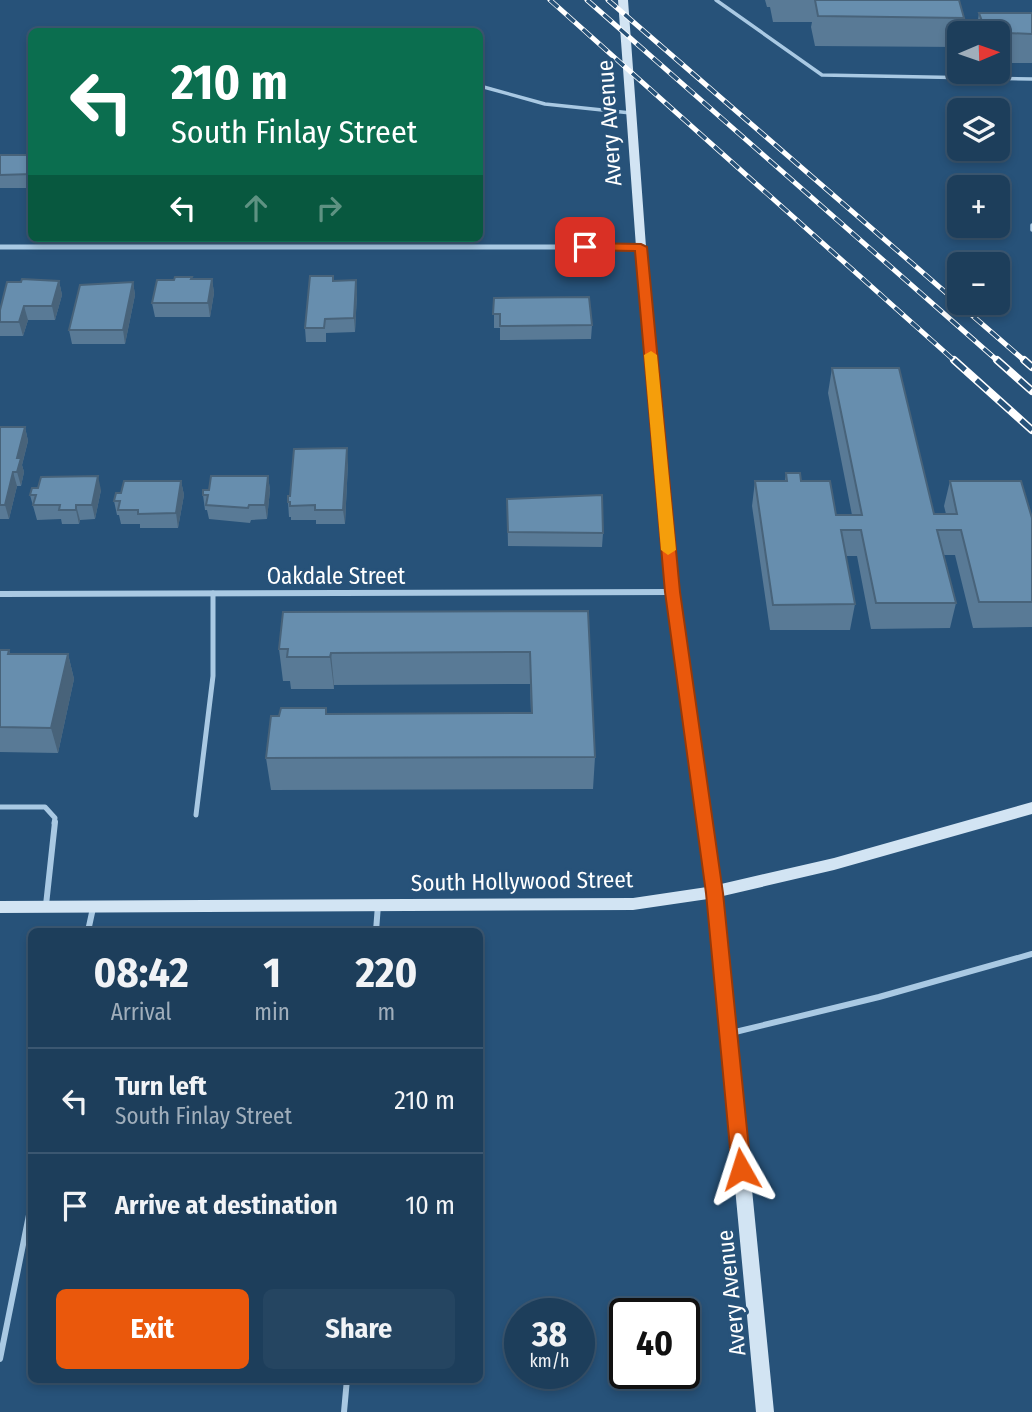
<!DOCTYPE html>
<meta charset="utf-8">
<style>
body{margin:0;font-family:"Fira Sans Condensed",sans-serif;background:#254561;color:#f1f3f6;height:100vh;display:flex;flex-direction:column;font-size:26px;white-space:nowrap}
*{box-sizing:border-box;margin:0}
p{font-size:23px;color:#a0aebb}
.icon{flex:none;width:38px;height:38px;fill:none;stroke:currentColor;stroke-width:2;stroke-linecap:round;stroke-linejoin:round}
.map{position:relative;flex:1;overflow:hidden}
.details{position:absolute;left:28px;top:928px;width:455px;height:455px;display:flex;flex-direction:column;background:#1d3e5b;border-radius:10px;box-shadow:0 4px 10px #0003,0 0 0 2px #3b5771}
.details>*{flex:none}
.banner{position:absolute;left:28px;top:28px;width:455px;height:214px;border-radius:10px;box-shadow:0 4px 10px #0003,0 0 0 2px #3b5771;background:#0b6e4f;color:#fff;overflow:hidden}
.needle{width:46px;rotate:88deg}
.fabs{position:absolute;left:947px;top:21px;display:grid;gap:14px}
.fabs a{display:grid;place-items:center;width:63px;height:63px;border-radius:10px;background:#1d3e5b;box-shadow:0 4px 10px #0003,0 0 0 2px #3b5771;font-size:35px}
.speed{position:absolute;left:504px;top:1298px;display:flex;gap:14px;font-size:35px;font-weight:700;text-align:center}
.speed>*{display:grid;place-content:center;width:91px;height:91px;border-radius:50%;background:#1d3e5b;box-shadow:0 4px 10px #0003,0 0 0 2px #3b5771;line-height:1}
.speed small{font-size:18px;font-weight:400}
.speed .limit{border:4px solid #111;border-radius:10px;background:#fff;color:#111}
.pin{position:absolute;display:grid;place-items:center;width:60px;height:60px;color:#fff;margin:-30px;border-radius:14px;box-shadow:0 4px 10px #0006}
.me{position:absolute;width:77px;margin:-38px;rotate:354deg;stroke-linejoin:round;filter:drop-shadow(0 0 5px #0008)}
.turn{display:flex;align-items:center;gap:24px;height:147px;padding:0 28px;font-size:32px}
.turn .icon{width:91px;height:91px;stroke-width:2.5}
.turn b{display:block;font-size:49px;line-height:60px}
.lanes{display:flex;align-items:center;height:66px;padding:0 28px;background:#0003;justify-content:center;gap:35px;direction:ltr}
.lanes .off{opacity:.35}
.eta{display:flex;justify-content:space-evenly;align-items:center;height:119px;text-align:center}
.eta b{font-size:42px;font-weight:700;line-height:49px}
.button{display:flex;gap:14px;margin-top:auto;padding:14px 28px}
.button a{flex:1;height:80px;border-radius:10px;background:#ea580c;color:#fff;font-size:28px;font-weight:700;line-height:80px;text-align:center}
.button a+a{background:#254561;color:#f1f3f6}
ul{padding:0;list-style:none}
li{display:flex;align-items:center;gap:21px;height:105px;padding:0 28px;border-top:2px solid #3b5771}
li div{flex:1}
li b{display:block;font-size:26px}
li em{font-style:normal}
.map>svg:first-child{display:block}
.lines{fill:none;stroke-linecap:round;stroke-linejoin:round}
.lane-far2{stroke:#a9c9e3;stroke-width:3.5}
.lane-far1{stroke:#a9c9e3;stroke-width:5}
.lane{stroke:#a9c9e3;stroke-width:6}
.street-far1{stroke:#a9c9e3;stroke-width:5}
.street{stroke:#a9c9e3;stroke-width:6}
.secondary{fill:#d2e4f3;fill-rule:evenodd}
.rail-far1-casing{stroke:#fff;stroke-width:5}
.rail-casing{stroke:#fff;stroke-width:8}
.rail-far1{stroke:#275279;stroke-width:3.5;stroke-dasharray:11;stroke-linecap:butt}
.rail{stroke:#275279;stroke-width:5;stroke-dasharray:15;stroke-linecap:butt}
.wall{fill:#597a96}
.shaded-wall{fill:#48637a}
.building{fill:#678eae;stroke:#48637a;stroke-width:2}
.route{fill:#ea580c;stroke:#983908;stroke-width:2}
.slow{fill:#f59e0b}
.labels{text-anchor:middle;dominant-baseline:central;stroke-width:6;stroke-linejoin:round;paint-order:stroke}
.street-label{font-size:23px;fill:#fff;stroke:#275279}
</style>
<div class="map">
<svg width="1032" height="1412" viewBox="0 0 1032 1412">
<rect width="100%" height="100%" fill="#275279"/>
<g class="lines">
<!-- lane-far2 -->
<path class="lane-far2" d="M716 0 822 75 1032 79
M480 86 545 104 631 113
M1032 225V230"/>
<!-- lane-far1 -->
<path class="lane-far1" d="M0 807H45L55 818 54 823
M196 815 213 676V593"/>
<!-- lane -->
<path class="lane" d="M46 905 55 822
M88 931 93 908
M376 931 378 905
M731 1033 879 997 1032 954
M0 1359 32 1200
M344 1412 347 1379"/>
<!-- street-far1 -->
<path class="street-far1" d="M0 247H641"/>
<!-- street -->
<path class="street" d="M0 594 672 592"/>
<!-- secondary -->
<path class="secondary" d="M618 0H628L646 247 679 592 721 884 834 858 1032 802V814L834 870 723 896 774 1412H756L708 899 633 910 0 913V901L633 898 707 887 665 592 636 247Z"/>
<defs>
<path id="rail-far1" d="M550 0 956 362
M587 0 999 362
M608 0 1026 362"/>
<path id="rail" d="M954 360 1032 430
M997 360 1032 391
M1024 360 1032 367"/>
</defs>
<!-- rail-far1 casing -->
<use href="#rail-far1" class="rail-far1-casing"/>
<!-- rail casing -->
<use href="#rail" class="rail-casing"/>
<!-- rail-far1 -->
<use href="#rail-far1" class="rail-far1"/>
<!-- rail -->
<use href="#rail" class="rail"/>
</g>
<!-- wall -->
<path class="wall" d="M765 0H959L964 18 961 33H959V47L815 46 811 27 812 22H773L770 7H767Z
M979 13H1032V63H998V33H976Z
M0 155H32V188H0Z
M192 279H212L214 293 210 317H155L152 303Z
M356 280 357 294 355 332 326 333V342H306L305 328 334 281Z
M59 281 62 295 55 320H28L23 336H0V310Z
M133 282 135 295 125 344H72L69 330Z
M494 298 592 325 591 339 500 340V328H494Z
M832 368 934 514H946L944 506 950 481 1032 518V627L973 628 955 555H944L956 603 950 628 871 629 857 556H846L855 604 850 630H770L752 506 755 481H785L786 473 801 481 836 515H852L828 393Z
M0 427H25L28 441 22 465 24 472 21 486H17L9 519H0Z
M348 463 345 524H316V520H291V517H289L288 502 290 496Z
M268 476 270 490 267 519 251 520 250 523 209 519 207 510H205L203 495 209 490Z
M181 481 184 495 178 528H140V524H121L119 515H117L114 501 121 493Z
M101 490 95 519 80 520 79 524H62L61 519 37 520 30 495Z
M507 499 603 533 602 547 508 546Z
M588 611 595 757 593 789 271 790 266 758 326 714 531 713 530 684 334 685V689H291L290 681H283L279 649Z
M0 650H9L10 654H68L74 679 58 753 0 752Z"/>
<!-- shaded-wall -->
<path class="shaded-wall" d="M212 279 214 293 210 317 208 303Z
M356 280 357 294 355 332 354 318Z
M59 281 62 295 55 320 52 306Z
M133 282 135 295 125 344 123 330Z
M24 306 28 320 23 336 19 322Z
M25 427 28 441 22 465 24 472 21 486 17 472V458Z
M347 448 348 463 345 524 343 510Z
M13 472 17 486 9 519 5 505Z
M98 476 101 490 95 519 92 505Z
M268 476 270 490 267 519 265 505Z
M181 481 184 495 178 528 176 513Z
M76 505 80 520 79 524 76 510Z
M331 653 334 685V689L330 657Z
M68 654 74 679 58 753 51 728Z"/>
<!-- building -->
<path class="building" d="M815 0H959L964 18 818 16Z
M979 13H1032V34L986 32Z
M0 155H32V174L0 175Z
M310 276H333V281L356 280 354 318 325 319 324 328H305Z
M175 277H192L191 279H212L208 303H152L157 280H174Z
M22 279 59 281 52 306H24L19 322H0V310L7 282H21Z
M133 282 123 330H69L80 285Z
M589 297 592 325 500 326V314H493L494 298Z
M832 368H899L934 514H957L950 481H1021L1032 518V602H979L961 530H937L956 603H876L861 530H841L855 604 773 605 755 481H787L786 473H800L801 481H830L836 515H862Z
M0 427H25L17 458H21L17 472H13L5 505H0Z
M347 448 343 510H315V505L290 506V502H288V496H290L294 449Z
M98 476 92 505H76V510H59L60 505H33L36 495H30L32 488H38L41 477Z
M211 476H268L265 505H249L248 508 206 505 208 495H203V490H209Z
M124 481H181L176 513 138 514V510H118L120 501H114L116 493H121Z
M602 495 603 533 508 532 507 499Z
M588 611 595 757 266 758 271 716H279L281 708H326V714L532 713 530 652 331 653 330 657H287L288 649H279L283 612Z
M0 650H9L8 654H68L51 728 0 727Z"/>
<!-- route -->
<path class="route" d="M585 243 641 244 647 247 680 592 723 893 751 1169 748 1175 741 1177 734 1175 732 1169 706 893 665 592 635 251 581 250 579 247Z"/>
<!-- slow -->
<path class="slow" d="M651 351 657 355 676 550 668 555 661 550 644 355Z"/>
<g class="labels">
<!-- street labels -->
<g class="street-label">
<text transform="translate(609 123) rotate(-94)">Avery Avenue</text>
<text x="336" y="576">Oakdale Street</text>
<text transform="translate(522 881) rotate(-1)">South Hollywood Street</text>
<text transform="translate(731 1293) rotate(-96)">Avery Avenue</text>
</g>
</g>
</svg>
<div class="fabs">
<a><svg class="needle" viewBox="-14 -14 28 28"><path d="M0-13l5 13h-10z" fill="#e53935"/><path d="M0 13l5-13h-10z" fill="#a0aebb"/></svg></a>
<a><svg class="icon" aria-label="layers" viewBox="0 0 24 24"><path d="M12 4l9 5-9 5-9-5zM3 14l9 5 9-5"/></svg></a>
<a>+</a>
<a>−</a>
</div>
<div class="speed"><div>38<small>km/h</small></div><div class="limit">40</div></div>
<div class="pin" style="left:585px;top:247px;background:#d93025"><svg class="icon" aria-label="arrive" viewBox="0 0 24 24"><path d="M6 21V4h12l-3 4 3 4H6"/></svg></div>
<svg class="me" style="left:741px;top:1169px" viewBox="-20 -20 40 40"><path d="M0-17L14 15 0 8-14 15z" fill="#ea580c" stroke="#fff" stroke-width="4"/></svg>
<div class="banner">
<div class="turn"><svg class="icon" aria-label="left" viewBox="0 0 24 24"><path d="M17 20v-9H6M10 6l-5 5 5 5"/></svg><div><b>210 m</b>South Finlay Street</div></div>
<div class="lanes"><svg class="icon" aria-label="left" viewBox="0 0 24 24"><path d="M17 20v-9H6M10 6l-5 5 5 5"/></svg><svg class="icon off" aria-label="ahead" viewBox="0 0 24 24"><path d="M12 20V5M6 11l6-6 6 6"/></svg><svg class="icon off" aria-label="right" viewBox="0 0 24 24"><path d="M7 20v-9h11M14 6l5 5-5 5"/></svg></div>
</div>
<section class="details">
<div class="eta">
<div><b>08:42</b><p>Arrival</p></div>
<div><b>1</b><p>min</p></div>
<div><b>220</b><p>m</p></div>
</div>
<ul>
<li><svg class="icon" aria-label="left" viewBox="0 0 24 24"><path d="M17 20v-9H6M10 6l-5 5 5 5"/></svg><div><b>Turn left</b><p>South Finlay Street</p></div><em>210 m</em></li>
<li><svg class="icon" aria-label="arrive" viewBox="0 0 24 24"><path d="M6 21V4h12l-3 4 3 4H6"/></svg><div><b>Arrive at destination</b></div><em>10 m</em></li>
</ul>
<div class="button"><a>Exit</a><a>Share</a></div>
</section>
</div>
